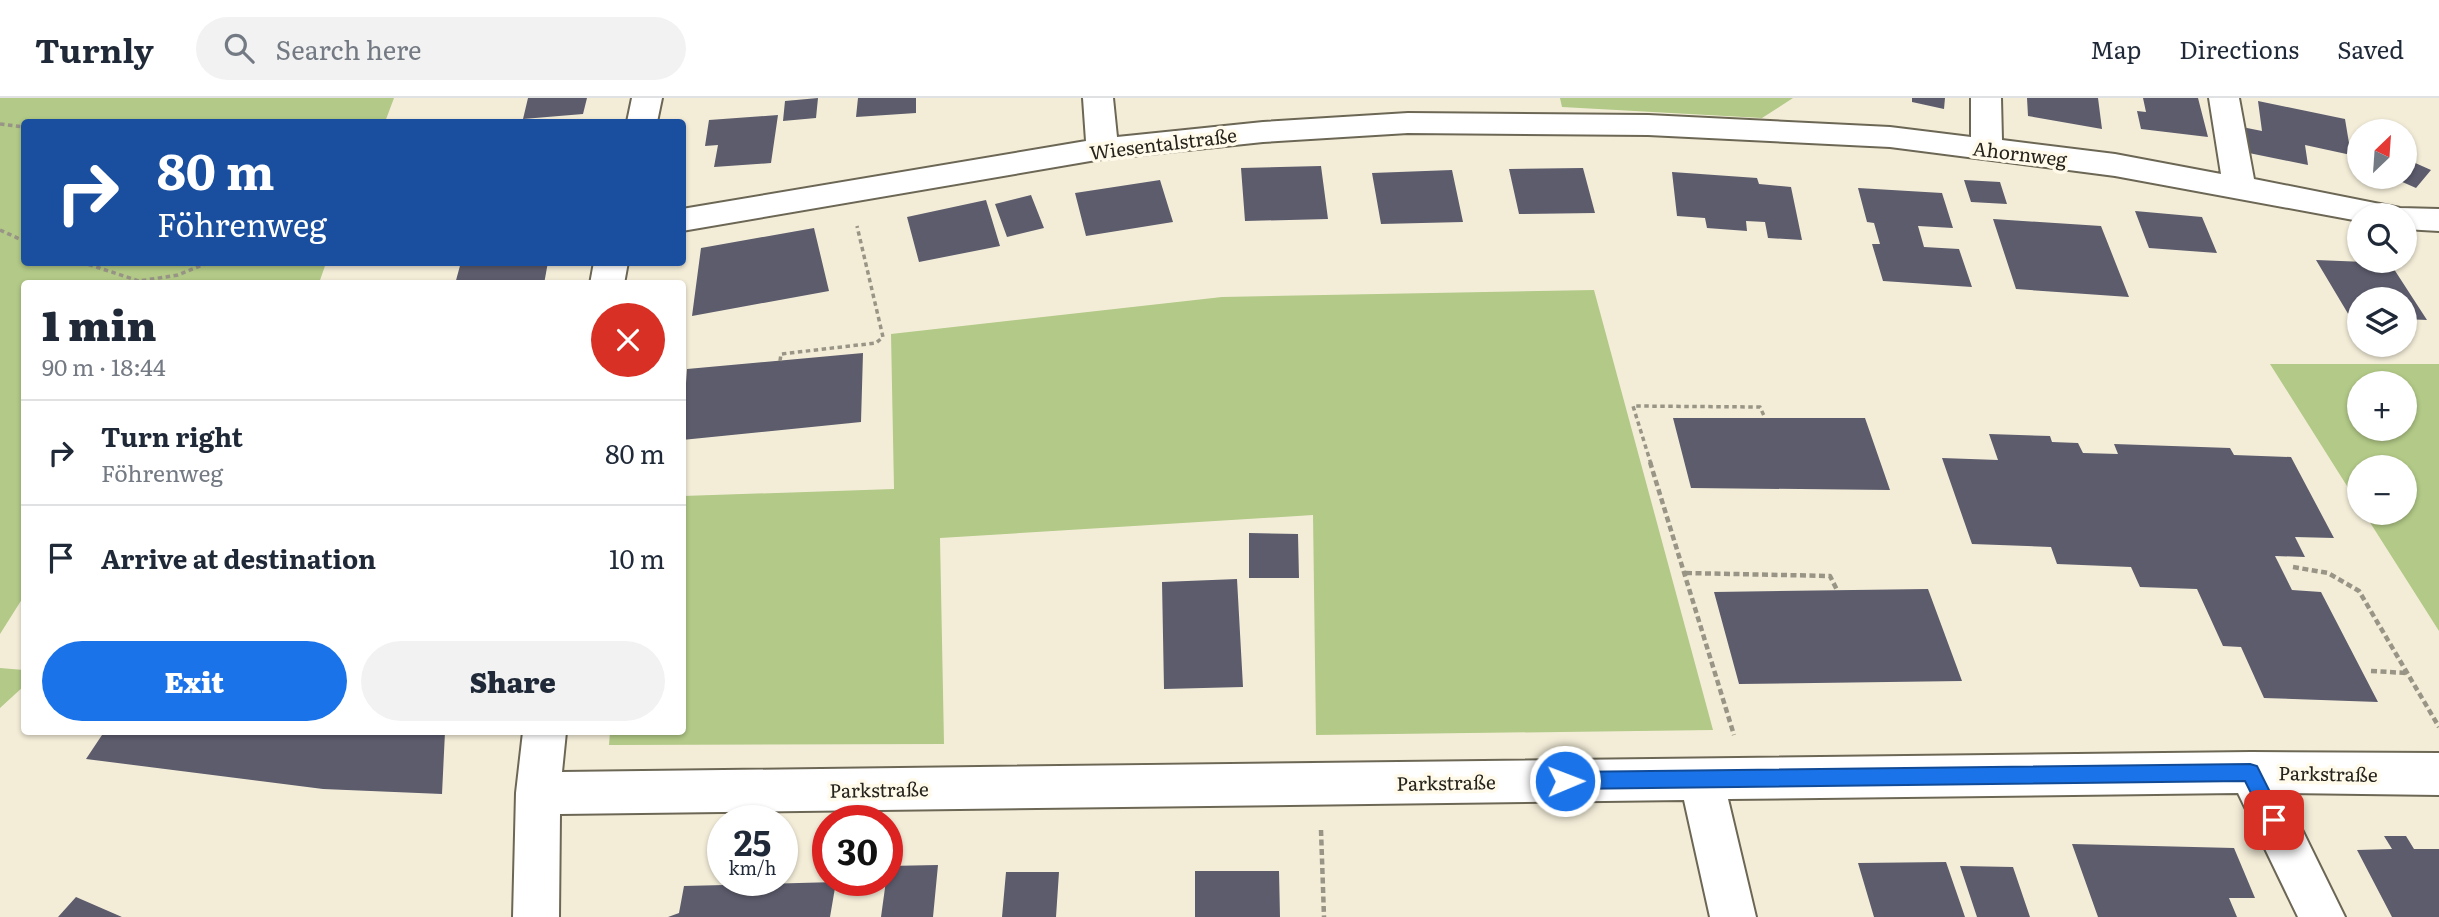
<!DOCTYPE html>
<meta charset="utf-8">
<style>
body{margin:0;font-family:Literata,serif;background:#f2f2f3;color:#1f2937;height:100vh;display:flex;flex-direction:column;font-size:26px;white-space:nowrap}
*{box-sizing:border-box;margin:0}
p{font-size:23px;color:#747a83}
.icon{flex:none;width:38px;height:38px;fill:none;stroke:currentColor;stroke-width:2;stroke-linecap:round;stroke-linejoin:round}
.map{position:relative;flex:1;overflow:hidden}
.sheet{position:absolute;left:21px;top:182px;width:665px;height:455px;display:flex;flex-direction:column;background:#fff;border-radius:7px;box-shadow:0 2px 5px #0004}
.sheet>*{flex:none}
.banner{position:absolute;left:21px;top:21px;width:665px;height:147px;border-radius:7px;box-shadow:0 2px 5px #0004;background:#1a4fa0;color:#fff;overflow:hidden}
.needle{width:46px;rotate:25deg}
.tools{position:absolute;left:2347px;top:21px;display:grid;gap:14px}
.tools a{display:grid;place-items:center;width:70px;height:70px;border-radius:50%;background:#fff;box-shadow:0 2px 5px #0004;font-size:35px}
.speed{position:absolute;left:707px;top:707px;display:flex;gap:14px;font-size:35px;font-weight:700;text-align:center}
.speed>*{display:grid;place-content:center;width:91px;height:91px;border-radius:50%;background:#fff;box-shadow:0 2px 5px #0004;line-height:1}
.speed small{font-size:18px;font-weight:400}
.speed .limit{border:10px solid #d22;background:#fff;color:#111}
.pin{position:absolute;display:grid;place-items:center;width:60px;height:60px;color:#fff;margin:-30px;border-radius:14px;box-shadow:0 4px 10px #0006}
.me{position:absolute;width:77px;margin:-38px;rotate:89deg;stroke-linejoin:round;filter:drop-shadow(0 0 5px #0008)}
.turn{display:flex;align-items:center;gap:24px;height:147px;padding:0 21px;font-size:32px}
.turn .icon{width:91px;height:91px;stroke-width:2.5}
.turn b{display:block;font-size:49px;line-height:60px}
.round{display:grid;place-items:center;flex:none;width:74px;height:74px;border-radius:37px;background:#f2f2f3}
.summary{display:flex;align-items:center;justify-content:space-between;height:119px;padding:0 21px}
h1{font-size:42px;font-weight:800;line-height:52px}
.button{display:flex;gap:14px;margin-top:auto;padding:14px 21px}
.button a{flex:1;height:80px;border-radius:42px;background:#1a73e8;color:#fff;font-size:28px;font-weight:800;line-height:80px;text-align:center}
.button a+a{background:#f2f2f3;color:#1f2937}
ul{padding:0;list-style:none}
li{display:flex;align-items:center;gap:21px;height:105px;padding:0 21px;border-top:2px solid #e0e1e3}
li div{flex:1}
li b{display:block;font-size:26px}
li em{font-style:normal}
header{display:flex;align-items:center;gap:42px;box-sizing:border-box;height:98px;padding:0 35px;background:#fff;border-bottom:2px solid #e0e1e3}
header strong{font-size:33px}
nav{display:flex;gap:38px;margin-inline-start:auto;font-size:24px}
.search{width:490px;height:63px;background:#f2f2f3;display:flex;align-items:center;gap:18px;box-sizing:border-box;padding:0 24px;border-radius:38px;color:#747a83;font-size:26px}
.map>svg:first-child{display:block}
.green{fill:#b2c987;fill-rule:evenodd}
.building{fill:#5c5c6d}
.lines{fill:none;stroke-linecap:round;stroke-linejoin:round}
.minor-casing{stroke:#6c6755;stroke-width:4}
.path-far1{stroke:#999586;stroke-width:3.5;stroke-dasharray:4.5 3.5;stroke-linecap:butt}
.path{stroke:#999586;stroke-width:4.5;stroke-dasharray:6 3.5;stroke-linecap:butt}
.minor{fill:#fff;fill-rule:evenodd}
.route{fill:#1a73e8;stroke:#114b97;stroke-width:2}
.labels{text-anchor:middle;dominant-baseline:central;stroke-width:7;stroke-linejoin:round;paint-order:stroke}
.street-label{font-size:19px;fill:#25231c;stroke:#fffaea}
</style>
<header>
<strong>Turnly</strong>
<div class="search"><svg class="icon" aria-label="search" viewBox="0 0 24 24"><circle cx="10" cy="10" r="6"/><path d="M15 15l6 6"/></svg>Search here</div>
<nav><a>Map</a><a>Directions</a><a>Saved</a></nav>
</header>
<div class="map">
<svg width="2439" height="819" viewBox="0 0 2439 819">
<rect width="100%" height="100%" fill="#f3edd8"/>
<!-- green -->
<path class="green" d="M0 0H394L385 24H24V164L326 165 319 185 24 186V498L0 536Z
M1560 0H1793L1762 20 1562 9Z
M1594 192 1713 632 1316 637 1313 417 940 440 944 646 609 647 610 634H682L683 398 894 391 891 236 1222 199Z
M2270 266H2439V533L2364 415H2404V369H2359V407ZM2404 285V331H2359V285Z
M0 570 24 572V588L0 610Z"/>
<!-- building -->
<path class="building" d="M528 0H587L583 16 523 21Z
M818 0 816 20 783 23 785 3Z
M858 0H916V15L856 19Z
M1912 0H1945L1944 11 1912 4Z
M2027 0H2098L2102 31 2028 18Z
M2143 0H2198L2208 39 2141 31 2137 13 2146 14Z
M2258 3 2345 21 2351 57 2305 47 2308 67 2244 54 2242 29 2262 33Z
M778 17 771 65 714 69 718 47 705 48 709 22Z
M2404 60 2431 72 2416 90 2391 79H2404Z
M1321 68 1328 121 1245 123 1241 70Z
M1583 70 1595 115 1519 116 1509 71Z
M1452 72 1463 124 1381 126 1372 75Z
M1672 74 1757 80 1759 86 1791 89 1802 142 1768 140 1765 124 1746 123 1747 133 1707 130 1705 120 1677 118Z
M1160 82 1173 124 1086 138 1075 95Z
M1964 82 2000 84 2007 106 1971 104Z
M1858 90 1942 95 1953 130 1918 128 1924 149 1959 151 1972 189 1883 183 1872 146H1880L1874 125 1867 124Z
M1031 97 1044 130 1007 139 995 106Z
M986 102 1000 148 919 164 907 119Z
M2135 113 2202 119 2217 155 2149 150Z
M1993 121 2101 128 2129 199 2016 191Z
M814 130 829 193 692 218 701 150Z
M2316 162 2390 165 2427 222 2404 221V201H2359V220L2350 219Z
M461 164H548L544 186H455Z
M863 255 861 324 682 342 687 271Z
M1673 320H1865L1890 392 1691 390Z
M1989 336 2050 338 2052 344 2078 345 2083 355 2118 356 2114 346 2230 350 2234 357 2291 359 2334 440 2295 439 2305 459 2275 458 2292 492 2321 494 2378 604 2264 600 2241 549 2223 548 2197 491 2140 489 2131 469 2057 466 2051 449 1972 446 1942 360 1998 362Z
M1249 435 1298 436 1299 480H1249Z
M1237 481 1243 589 1164 591 1162 484Z
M1928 491 1962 583 1739 586 1714 494Z
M104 634H445L442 696 323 691 86 661Z
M2384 738H2406L2414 751H2439V819H2392L2357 752 2392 751Z
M2072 746 2234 750 2255 800H2229L2237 819H2098Z
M1946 764 1965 819H1874L1858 765Z
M938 767 933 819H881L888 768Z
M1960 768 2013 769 2030 819H1977Z
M1195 773H1279L1280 819H1195Z
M1006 774H1059L1056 819H1002Z
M836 784 830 819H668L679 815 684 788Z
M76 799 122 819H58Z"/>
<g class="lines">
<defs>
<path id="minor" d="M632 0H662L657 24H627Z
M1083 0H1113L1117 39 1263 24 1408 15 1648 17 1890 29 1971 39V0H2001L2002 42 2115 56 2221 76 2209 0H2239L2254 81 2400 110 2439 111V133L2404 131V117H2359V123L2115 78 1890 49 1648 37 1408 35 1263 44 1102 61 682 133V111L1086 43Z
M594 164H628L624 186H590Z
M523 634H566L562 674 2251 654 2439 655V697L2284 695 2345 819H2298L2238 695 1728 701 1756 819H1710L1684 702 560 716 559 819H513L516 695Z"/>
</defs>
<!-- minor casing -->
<use href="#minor" class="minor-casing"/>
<!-- path-far1 -->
<path class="path-far1" d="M0 26 24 29
M0 132 24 143
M81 164 139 183 178 177 210 164
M780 263 781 256 876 245 883 239 857 128
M1651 366 1633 308 1760 309 1765 320"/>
<!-- path -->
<path class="path" d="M1650 364 1734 637
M2293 469 2328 475 2359 493 2439 629
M1686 475 1830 478 1837 492
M2371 573 2407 575
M1321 732 1324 819"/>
<!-- minor -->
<use href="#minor" class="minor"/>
</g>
<!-- route -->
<path class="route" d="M2250 666 2257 668 2281 716 2283 722 2281 729 2274 731 2268 729 2245 683 1565 691 1558 689 1556 683 1558 677 1565 674Z"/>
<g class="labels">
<!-- street labels -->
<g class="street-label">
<text transform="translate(1163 45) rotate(-7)">Wiesentalstraße</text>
<text transform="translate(2020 55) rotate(7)">Ahornweg</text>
<text transform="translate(2328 675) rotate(1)">Parkstraße</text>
<text transform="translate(1446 684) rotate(-1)">Parkstraße</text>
<text transform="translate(879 691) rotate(-1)">Parkstraße</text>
</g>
</g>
</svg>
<div class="tools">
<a><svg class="needle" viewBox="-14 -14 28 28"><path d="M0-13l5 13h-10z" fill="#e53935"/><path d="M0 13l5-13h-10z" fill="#747a83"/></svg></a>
<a><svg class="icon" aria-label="search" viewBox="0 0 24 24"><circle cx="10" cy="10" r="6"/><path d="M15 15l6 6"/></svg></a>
<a><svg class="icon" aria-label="layers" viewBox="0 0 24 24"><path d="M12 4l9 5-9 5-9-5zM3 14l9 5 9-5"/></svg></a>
<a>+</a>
<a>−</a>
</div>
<div class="speed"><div>25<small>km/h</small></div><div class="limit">30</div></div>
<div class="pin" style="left:2274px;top:722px;background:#d93025"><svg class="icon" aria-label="arrive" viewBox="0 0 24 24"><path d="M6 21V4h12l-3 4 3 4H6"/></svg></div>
<svg class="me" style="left:1565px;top:683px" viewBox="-20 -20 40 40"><circle r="17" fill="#1a73e8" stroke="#fff" stroke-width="3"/><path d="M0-11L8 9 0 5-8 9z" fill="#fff"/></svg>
<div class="banner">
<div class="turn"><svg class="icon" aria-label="right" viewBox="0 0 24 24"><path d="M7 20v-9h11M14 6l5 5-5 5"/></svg><div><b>80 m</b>Föhrenweg</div></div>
</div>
<section class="sheet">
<div class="summary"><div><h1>1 min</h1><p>90 m · 18:44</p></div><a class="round" style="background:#d93025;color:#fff"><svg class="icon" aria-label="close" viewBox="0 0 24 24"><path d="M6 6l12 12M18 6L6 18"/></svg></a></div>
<ul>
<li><svg class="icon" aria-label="right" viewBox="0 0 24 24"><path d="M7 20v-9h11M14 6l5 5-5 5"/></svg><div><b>Turn right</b><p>Föhrenweg</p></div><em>80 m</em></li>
<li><svg class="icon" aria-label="arrive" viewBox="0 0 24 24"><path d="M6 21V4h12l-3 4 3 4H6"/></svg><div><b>Arrive at destination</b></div><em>10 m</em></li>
</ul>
<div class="button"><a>Exit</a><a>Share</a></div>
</section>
</div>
